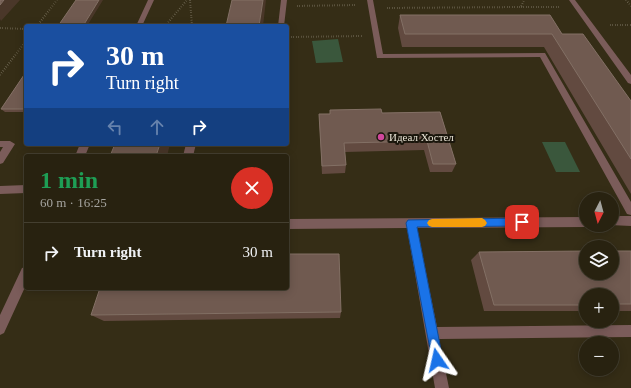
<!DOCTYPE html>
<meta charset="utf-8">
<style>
body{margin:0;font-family:"Times New Roman",serif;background:#302a19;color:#f1f3f6;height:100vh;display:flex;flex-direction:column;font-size:15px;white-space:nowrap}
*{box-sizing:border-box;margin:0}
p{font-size:13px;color:#a5a49f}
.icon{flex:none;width:22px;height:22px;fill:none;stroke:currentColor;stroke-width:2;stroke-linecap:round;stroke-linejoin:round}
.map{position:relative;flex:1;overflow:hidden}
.side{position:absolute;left:24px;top:154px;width:265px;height:136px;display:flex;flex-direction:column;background:#282210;border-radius:4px;box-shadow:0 2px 10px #0003,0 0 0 1px #443f30}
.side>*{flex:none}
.banner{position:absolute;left:24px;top:24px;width:265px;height:122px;border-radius:4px;box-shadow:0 2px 10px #0003,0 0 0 1px #443f30;background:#1a4fa0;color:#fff;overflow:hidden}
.needle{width:26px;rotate:186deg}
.controls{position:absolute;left:579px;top:192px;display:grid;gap:8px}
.controls a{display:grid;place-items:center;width:40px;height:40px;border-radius:50%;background:#282210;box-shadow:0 2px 10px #0003,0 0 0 1px #443f30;font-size:20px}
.pin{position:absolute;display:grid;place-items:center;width:34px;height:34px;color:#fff;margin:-17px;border-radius:8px;box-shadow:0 2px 6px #0006}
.me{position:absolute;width:44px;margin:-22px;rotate:349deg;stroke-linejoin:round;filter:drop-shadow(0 0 3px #0008)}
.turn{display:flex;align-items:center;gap:14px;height:84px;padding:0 16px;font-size:18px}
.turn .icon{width:52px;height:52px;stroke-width:2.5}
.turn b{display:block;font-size:28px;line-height:34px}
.lanes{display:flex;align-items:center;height:38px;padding:0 16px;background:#0003;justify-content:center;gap:20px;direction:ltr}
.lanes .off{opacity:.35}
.round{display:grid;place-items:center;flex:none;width:42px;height:42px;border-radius:21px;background:#302a19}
.overview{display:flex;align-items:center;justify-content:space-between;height:68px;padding:0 16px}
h1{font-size:24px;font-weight:700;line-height:30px;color:#1e9e55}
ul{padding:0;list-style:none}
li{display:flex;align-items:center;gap:12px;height:60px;padding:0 16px;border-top:1px solid #443f30}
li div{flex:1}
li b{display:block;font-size:15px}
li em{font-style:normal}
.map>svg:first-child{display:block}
.green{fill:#3a573c}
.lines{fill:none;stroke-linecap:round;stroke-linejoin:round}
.path{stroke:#807966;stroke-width:2;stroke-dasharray:0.5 2;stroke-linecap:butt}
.service{fill:#7b5c5a;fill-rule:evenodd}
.minor{fill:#7b5c5a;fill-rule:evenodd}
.wall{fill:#624a40}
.shaded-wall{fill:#4a3729}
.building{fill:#705a50;stroke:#837065}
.route{fill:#1a73e8;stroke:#114b97}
.slow{fill:#f59e0b}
.hotel-dot{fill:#d1479c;stroke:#1a160c;stroke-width:1.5}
.labels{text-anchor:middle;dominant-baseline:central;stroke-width:4;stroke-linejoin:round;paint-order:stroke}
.poi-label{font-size:11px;fill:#e8e3d5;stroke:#1a160c;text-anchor:start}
</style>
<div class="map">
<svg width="631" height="388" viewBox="0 0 631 388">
<rect width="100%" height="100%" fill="#352d16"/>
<!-- green -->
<path class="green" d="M338 39 343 62 316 63 312 41Z
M542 142H565L580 172H556Z"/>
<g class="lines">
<!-- path -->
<path class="path" d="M190 0 192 26
M626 0 631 6
M297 6 356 5
M521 7H560
M387 8 521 7 524 0
M610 25H631
M37 26 57 0
M165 26 187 0
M0 28 26 29
M291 37 362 36
M0 75 26 41"/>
<!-- service -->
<path class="service" d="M281 0H287L284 26H278Z
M367 0H373L383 54 545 53 631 202V215L627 214 540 57 377 58Z
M0 141H10L15 144 3 163 0 164V152L3 147H0Z
M186 144H196L193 156H183Z
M26 185V193L0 194V186Z
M612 216H631V226L610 225H612Z
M586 217V225H590L586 227 417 228 437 327 631 325V337L439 339 449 388H435L407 228 287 229V219Z"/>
<!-- minor -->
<path class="minor" d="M148 0H154L142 26H136Z
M569 0H575L631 75V84L628 83Z
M80 144H90L85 156H75Z
M26 267V285L4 333 0 335V315L22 268Z"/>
</g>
<!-- wall -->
<path class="wall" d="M400 15 562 34 631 101V194L544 47H402L398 28Z
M26 72V112H5L1 109Z
M440 112 456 164 452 172H430L424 150 345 152 346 165 345 173 322 174 319 114Z
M631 251V311H612V295H586V311H484L471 260 479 252Z
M341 312 340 318 104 321 91 315Z"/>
<!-- shaded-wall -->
<path class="shaded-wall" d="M4 0H20L1 21 0 19V5Z
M99 0H103L87 26H83Z
M263 0H266L263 26H259Z
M160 144H170L167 156H156Z"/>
<!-- building -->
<path class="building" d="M0 0H4L0 5Z
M76 0H99L83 26H58Z
M232 0H263L259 26H226Z
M400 15H550L562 34H583L631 101V159L552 34H405Z
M26 72V109H1Z
M381 109 382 113 440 112 456 164H433L427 141 344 143 346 165 322 166 319 114H330V110Z
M115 144H160L156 156H110Z
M586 251V273H612V251H631V304H612V295H586V305H494L479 252Z
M287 254H339L341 312 91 315 100 288H287Z"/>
<!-- route -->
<path class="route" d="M522 218 526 219 527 222 526 225 522 226 417 227 443 360 441 365 437 366 433 365 406 223 408 220Z"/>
<!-- slow -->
<path class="slow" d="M482 218 485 220 487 223 485 226 482 227H432L429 226 427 223 429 220 432 219Z"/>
<!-- markers -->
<circle class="hotel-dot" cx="381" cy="137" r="4"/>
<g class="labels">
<!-- poi labels -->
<g class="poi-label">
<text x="389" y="137">Идеал Хостел</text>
</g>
</g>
</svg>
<div class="controls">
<a><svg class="needle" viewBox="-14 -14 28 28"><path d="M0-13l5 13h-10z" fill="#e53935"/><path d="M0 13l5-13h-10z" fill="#a5a49f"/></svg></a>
<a><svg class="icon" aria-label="layers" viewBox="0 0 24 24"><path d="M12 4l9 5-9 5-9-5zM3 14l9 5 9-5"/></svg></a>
<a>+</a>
<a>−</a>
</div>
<div class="pin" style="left:522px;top:222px;background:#d93025"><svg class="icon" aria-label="arrive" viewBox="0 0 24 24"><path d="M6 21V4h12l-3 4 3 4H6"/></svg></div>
<svg class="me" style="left:437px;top:360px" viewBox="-20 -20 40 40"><path d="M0-17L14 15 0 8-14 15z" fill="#1a73e8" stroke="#fff" stroke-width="4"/></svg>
<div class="banner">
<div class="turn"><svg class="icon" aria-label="right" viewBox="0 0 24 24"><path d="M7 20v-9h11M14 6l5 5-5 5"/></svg><div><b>30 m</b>Turn right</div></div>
<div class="lanes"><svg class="icon off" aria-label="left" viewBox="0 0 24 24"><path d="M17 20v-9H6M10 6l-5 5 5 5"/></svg><svg class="icon off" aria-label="ahead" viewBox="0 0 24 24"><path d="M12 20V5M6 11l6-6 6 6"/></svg><svg class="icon" aria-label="right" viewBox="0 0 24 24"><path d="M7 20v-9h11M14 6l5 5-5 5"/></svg></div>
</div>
<section class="side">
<div class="overview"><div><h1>1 min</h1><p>60 m · 16:25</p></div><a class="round" style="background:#d93025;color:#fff"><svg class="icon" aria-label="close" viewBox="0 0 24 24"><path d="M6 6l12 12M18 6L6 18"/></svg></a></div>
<ul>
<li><svg class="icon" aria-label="right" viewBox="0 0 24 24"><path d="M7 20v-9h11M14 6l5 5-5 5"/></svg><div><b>Turn right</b></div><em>30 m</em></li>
</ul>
</section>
</div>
